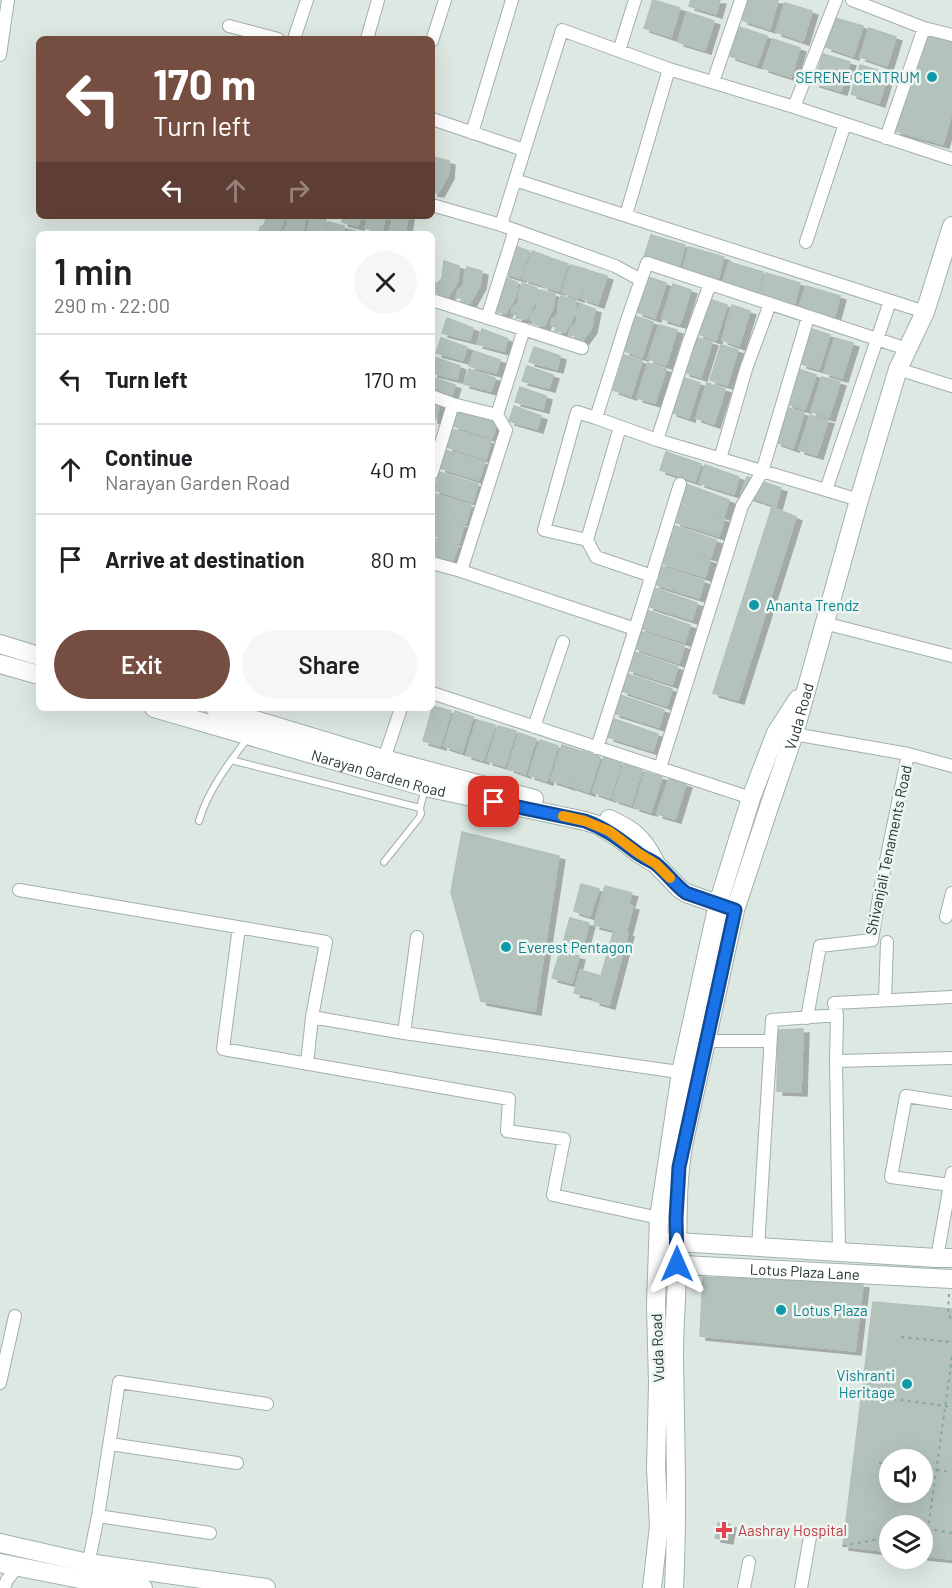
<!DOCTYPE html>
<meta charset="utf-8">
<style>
body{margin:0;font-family:Barlow,sans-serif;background:#f6f6f6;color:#202124;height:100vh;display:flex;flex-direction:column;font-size:22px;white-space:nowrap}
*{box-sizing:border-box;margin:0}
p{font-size:20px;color:#757577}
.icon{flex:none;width:33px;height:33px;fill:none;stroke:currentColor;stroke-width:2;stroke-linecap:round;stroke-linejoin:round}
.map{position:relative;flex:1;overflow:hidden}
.panel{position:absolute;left:36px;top:231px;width:399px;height:480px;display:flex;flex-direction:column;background:#fff;border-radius:9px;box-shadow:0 6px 24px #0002}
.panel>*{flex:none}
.banner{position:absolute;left:36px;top:36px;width:399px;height:183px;border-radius:9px;box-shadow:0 6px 24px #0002;background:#764d41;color:#fff;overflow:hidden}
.buttons{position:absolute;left:879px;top:1449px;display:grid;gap:12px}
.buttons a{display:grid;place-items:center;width:54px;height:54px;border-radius:50%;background:#fff;box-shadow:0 6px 24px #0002;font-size:30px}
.pin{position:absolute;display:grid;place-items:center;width:51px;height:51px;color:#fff;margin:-26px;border-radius:12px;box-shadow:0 3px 9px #0006}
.me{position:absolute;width:66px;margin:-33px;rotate:0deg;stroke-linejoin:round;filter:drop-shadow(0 0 4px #0008)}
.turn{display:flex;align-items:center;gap:21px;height:126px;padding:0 18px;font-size:27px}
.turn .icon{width:78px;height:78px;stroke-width:2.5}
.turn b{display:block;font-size:42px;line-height:51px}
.lanes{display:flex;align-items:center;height:57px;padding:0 18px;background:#0003;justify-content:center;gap:30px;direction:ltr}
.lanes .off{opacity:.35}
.round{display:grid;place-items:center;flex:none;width:63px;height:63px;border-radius:32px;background:#f6f6f6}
.overview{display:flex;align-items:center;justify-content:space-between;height:102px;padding:0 18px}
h1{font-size:36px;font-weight:600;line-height:45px}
.action{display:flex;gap:12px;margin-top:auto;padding:12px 18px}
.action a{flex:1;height:69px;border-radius:36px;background:#764d41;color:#fff;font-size:24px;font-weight:600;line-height:69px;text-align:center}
.action a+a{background:#f6f6f6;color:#202124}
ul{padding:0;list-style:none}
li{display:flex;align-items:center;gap:18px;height:90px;padding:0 18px;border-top:2px solid #e0e0e0}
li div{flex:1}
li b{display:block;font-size:22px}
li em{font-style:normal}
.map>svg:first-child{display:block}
.building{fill:#b4c2bc;stroke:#b2c0ba;stroke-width:1.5;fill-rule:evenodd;filter:url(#shadow)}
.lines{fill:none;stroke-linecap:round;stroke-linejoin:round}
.lane-casing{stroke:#a2afaa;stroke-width:8}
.street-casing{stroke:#a2afaa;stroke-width:14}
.secondary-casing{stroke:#9fb2ab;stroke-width:20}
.path{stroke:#83a79c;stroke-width:2;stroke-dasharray:3 4.5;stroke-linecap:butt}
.lane{stroke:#fff;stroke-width:6}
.street{stroke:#fff;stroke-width:12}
.secondary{stroke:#fff;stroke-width:18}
.route-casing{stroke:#114b97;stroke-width:15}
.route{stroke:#1a73e8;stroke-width:10}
.slow{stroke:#f59e0b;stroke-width:10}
.culture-dot{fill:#0f9aa8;stroke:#eef5f1;stroke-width:2}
.health-dot{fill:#e0444e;stroke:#eef5f1;stroke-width:2}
.labels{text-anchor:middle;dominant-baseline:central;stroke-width:5;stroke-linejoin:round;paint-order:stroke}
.culture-label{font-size:15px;fill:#0d838f;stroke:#eef5f1;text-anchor:start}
.street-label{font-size:15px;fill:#223530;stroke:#eef5f1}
.health-label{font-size:15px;fill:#be3a42;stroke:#eef5f1;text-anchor:start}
</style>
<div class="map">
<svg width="952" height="1588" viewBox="0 0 952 1588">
<defs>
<filter id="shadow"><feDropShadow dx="6" dy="4" stdDeviation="0" flood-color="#0004"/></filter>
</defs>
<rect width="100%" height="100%" fill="#dee8e3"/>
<!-- building -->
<path class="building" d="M653 0 680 8 671 37 644 28Z
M691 0H720L716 14 689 6Z
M748 0H778L770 29 742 20Z
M785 3 812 11 803 41 776 32Z
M687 12 714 21 705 50 678 42Z
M835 18 863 26 853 56 826 47Z
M739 27 767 36 757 65 730 56Z
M869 28 896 37 887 66 860 57Z
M927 33 952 41V112L943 144 895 131Z
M773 39 800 48 791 77 763 68Z
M823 54 850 62 841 91 814 83Z
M860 65 888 73 879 103 851 94Z
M434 157 449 161 448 175 438 193 432 192V164Z
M267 216H284L283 223 277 234H259L260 227 264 225Z
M288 216H305L304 228 301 234H281V232L285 230 287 226Z
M311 216 326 220 324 234H307Z
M344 216H360L358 226 342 222Z
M369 216H385L382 232 365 228Z
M394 216H408L405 234H388Z
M329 222 344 226 343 234H327V230Z
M349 229 364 234H348Z
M651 235 685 245 679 267 644 257Z
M512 245 529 251 520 278 503 273Z
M689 247 724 257 718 279 683 269Z
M532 251 549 257 540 284 523 279Z
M551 258 568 264 559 291 542 286Z
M444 261 459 266 458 280 448 297 439 296V293L434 292 435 284 439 282 442 278Z
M729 262 763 272 757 293 723 283Z
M571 265 588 270 578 298 562 292Z
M467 267 482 271 480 285 470 303 461 302 462 298H456L458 290 462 288 464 284V275Z
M590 271 607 276 598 304 581 298Z
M766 273 800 283 794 305 759 295Z
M502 277 517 282 516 296 506 313 497 312V308H492Z
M648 277 666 283 655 318 637 312Z
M522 283 537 288 535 302 526 319 516 318 517 315 512 314 513 306 517 305 519 300V292Z
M673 284 691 290 680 324 662 319Z
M806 286 840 296 834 318 799 308Z
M540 290 555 294 553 308 544 326 534 324 535 321 530 320 531 313 535 311 537 307V298Z
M561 296 576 300 575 314 565 332 555 331 556 327 551 326 552 319 556 317 558 313V304Z
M709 299 727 305 716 340 698 334Z
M580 304 595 309 591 329 583 340 574 339 575 335H569L571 327 575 325 577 321V313Z
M732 305 750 311 739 346 722 340Z
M635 316 653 322 642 357 624 351Z
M447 318 473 328 470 340 442 333Z
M659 325 677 330 666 365 648 359Z
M482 329 508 339 504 351 477 344Z
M812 329 830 335 819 369 801 364Z
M695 337 712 342 701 377 684 372Z
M441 338 467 347 463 360 436 353Z
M835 338 853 343 842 378 824 373Z
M721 345 738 350 727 385 710 380Z
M534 347 560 356 557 369 529 362Z
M474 351 500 360 496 373 469 366Z
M624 355 642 361 631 396 613 390Z
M434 357 460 366 457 379 432 373V362Z
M648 363 666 369 655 403 637 398Z
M527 366 553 375 549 388 522 381Z
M469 369 495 378 491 391 464 384Z
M798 369 816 375 805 409 787 404Z
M432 377 455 385 451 398 432 394Z
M682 377 700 383 689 418 671 412Z
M822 377 840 382 829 417 811 412Z
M707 383 725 389 714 424 696 418Z
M520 387 546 396 543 409 515 402Z
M432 399 441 402 435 420 432 419Z
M514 406 541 416 537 429 509 421Z
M786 407 804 413 793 448 776 442Z
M458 408 498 420 492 438 453 426Z
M810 415 828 420 817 455 799 450Z
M452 429 491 441 486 459 447 447Z
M445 450 485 462 479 480 440 468Z
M666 452 701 464 695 481 660 470Z
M705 465 739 477 734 494 699 483Z
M439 472 478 484 473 502 434 490Z
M747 477 781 488 776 506 741 494Z
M686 484 729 500 724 516 680 502Z
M432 493 471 505 466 523 432 513Z
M680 504 724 519 719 536 675 522Z
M772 507 796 517 738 700 713 693Z
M432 515 464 525 459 543 432 535Z
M672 525 716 540 711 557 666 543Z
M432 538 458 545 452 564 432 557Z
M666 545 710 560 705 577 660 563Z
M660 566 704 581 699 598 654 584Z
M654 588 697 603 692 620 648 606Z
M646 610 690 625 685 642 640 628Z
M640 631 684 646 679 663 634 648Z
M634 652 678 667 672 684 628 670Z
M628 674 672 689 667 706 622 691Z
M620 695 664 710 659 727 614 713Z
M433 706 451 711 440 746 423 741Z
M455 711 473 717 462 752 444 746Z
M614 719 658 734 653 751 608 737Z
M477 720 495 725 483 760 466 755Z
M498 726 516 731 505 766 487 761Z
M519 733 536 739 525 774 508 768Z
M540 740 558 746 547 781 529 775Z
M562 745 580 751 569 786 551 780Z
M582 751 600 757 589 792 571 786Z
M604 757 621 763 610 798 593 792Z
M624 764 642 770 631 805 613 799Z
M645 772 662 777 651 812 634 807Z
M669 779 686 784 675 819 657 814Z
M462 832 559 856 535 1011 481 1001 451 892Z
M581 884 599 889 590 916 574 911Z
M605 886 632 893 628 905 633 906 626 932 628 933 609 1005 594 1001 595 998 574 993 580 970 601 976 614 930 594 925Z
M570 918 589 923 582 949 563 943Z
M560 952 579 956 572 983 552 978Z
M803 1029 801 1092 777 1091 778 1030Z
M703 1277 863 1284 855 1351 700 1336Z
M873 1302 952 1309V1559L922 1556V1526H890V1552L843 1546ZM890 1460H922V1492H890Z
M718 1523 730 1524 727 1540 715 1538Z"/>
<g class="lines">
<defs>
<path id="lane" d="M231 760 420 808
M199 821C207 792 230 761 248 738
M384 862 419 818 421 814 420 808 425 788"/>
<path id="street" d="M852 0 924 28 952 35
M229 26 278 39
M294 39 307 0
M367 39 378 0
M432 41 445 0
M619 51 635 0
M0 55 8 0
M669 69 794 107 952 159
M713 82 741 0
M794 107 836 0
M432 119 524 150
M472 133 512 0
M886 138 924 28
M515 180 562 30 669 69 626 215
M432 205 501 225 515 180 925 312
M501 225 615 266 641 280
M806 242 845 124
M710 284 688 344 657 440 826 490 890 301
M432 300 582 348
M487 318 515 230
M898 369 952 386
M432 396 453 404 497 415 506 430 461 571
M497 415 524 329
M596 418 577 412 544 530 587 540 620 427
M657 440 596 418 627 320 647 263 907 349
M720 459 746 369 770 304
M432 473 453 404
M826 490 859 500
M587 540 596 557 652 576
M432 563 461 571 635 629 680 484
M824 623 952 656
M432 693 751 798
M534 727 563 642
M794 734 908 754
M597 748 635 629
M382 763 384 759 401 708
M660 768 742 506 762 472 808 317
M19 890 326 942 312 1017 404 1033 686 1073
M946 917 952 893
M239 927 223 1049 509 1099 507 1131 564 1139 553 1195 659 1218H665
M885 1000 887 942
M837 1015 834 1003 952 997
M807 1018 820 946 872 940 881 885 908 754 952 766
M404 1033 417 937
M706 1041H770
M836 1061 952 1058
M307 1064 312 1017
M950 1185 891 1177 906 1096 952 1103
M758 1248 772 1020 837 1015 836 1061 839 1252
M937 1258 952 1173
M0 1383 15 1316
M110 1444 237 1463
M98 1516 210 1533
M87 1570 98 1516 119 1382 267 1404
M4 1588 7 1580 17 1567
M744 1588 749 1562
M801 1588 810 1537"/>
<g id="secondary">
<path d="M0 644 39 656"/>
<path d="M0 664 39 675"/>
<path id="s1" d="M154 708 425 787 585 821 598 825 619 838 638 853 656 864 680 889 686 893 729 908"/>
<path d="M215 708 384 759 534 799"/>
<path d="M609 819C633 830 642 837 654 860"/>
<path d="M666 1242H677L937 1258H952"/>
<path id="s2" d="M665 1264 952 1279"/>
<path d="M0 1543 88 1563 266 1588"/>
<path d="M0 1563 85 1580 143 1588"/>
<path d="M652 1588 659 1526 656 1467 658 1383 656 1305 659 1218 681 1072 718 904 751 798 776 733 798 699"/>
<path id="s3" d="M674 1588C678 1510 675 1433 674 1355 674 1325 677 1294 677 1264 678 1223 676 1182 684 1141L735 910 770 804 794 734 859 500 898 369 925 312 952 226"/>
</g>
</defs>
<!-- lane casing -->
<use href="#lane" class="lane-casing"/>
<!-- street casing -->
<use href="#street" class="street-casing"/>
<!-- secondary casing -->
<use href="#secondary" class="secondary-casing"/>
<!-- path -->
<path class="path" d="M949 1294 948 1315 952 1320
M901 1337 952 1342
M952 1357 928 1529 952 1533
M893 1399 952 1407
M879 1463 890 1464
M922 1468 952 1472
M843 1546 890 1537"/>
<!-- lane -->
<use href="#lane" class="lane"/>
<!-- street -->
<use href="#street" class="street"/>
<!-- secondary -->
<use href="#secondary" class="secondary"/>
</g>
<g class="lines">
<defs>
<path id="route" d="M494 802 585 821C605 828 619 839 636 852 642 857 650 860 656 864 667 873 675 885 686 893L735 910 679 1167 676 1218 677 1264"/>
</defs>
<!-- route casing -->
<use href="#route" class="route-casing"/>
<!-- route -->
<use href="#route" class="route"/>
<!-- slow -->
<path class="slow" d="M563 816 585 821 609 831 638 853 656 864 670 878"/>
</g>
<!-- markers -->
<g class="culture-dot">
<circle cx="932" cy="77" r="6"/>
<circle cx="754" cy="605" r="6"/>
<circle cx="506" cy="947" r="6"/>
<circle cx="781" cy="1310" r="6"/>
<circle cx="907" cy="1384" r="6"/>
</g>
<path class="health-dot" d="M721 1521h6v6h6v6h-6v6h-6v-6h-6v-6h6z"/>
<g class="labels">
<!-- culture labels -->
<g class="culture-label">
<text x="920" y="77" text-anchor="end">SERENE CENTRUM</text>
<text x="766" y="605">Ananta Trendz</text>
<text x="518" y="947">Everest Pentagon</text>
<text x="793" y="1310">Lotus Plaza</text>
<text x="895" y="1375" text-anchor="end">Vishranti<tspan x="895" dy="17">Heritage</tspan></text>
</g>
<!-- street labels -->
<g class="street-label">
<text stroke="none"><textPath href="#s3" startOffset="888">Vuda Road</textPath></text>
<text stroke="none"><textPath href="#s1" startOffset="234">Narayan Garden Road</textPath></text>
<text transform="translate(888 850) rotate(-78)">Shivanjali Tenaments Road</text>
<text stroke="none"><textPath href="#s2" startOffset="140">Lotus Plaza Lane</textPath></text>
<text transform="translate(657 1348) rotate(-92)">Vuda Road</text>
</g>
<!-- health labels -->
<g class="health-label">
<text x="738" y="1530">Aashray Hospital</text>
</g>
</g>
</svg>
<div class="buttons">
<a><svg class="icon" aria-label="sound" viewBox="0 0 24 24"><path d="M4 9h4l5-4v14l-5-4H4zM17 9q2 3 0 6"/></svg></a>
<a><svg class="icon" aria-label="layers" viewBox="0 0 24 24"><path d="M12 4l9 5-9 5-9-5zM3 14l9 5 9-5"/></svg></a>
</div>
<div class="pin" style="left:494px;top:802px;background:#d93025"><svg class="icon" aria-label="arrive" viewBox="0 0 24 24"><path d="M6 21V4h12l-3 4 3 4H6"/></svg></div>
<svg class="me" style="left:677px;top:1264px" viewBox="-20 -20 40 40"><path d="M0-17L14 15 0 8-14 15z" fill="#1a73e8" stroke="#fff" stroke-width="4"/></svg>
<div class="banner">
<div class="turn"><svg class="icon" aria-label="left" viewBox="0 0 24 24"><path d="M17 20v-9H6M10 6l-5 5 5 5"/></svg><div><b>170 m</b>Turn left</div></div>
<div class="lanes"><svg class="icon" aria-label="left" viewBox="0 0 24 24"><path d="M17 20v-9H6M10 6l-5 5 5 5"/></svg><svg class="icon off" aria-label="ahead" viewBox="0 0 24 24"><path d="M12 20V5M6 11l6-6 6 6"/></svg><svg class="icon off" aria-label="right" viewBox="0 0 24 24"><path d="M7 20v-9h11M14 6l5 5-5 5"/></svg></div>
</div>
<section class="panel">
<div class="overview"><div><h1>1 min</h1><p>290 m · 22:00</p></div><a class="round"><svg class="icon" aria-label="close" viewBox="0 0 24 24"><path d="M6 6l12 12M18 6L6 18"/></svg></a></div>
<ul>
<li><svg class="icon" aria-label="left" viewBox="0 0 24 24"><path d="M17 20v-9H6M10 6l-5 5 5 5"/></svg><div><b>Turn left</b></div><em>170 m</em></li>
<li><svg class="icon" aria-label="ahead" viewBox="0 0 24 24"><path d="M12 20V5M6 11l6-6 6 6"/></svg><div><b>Continue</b><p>Narayan Garden Road</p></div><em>40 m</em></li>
<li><svg class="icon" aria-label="arrive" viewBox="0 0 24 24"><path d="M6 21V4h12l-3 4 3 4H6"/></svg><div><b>Arrive at destination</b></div><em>80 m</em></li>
</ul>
<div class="action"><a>Exit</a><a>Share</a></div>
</section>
</div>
